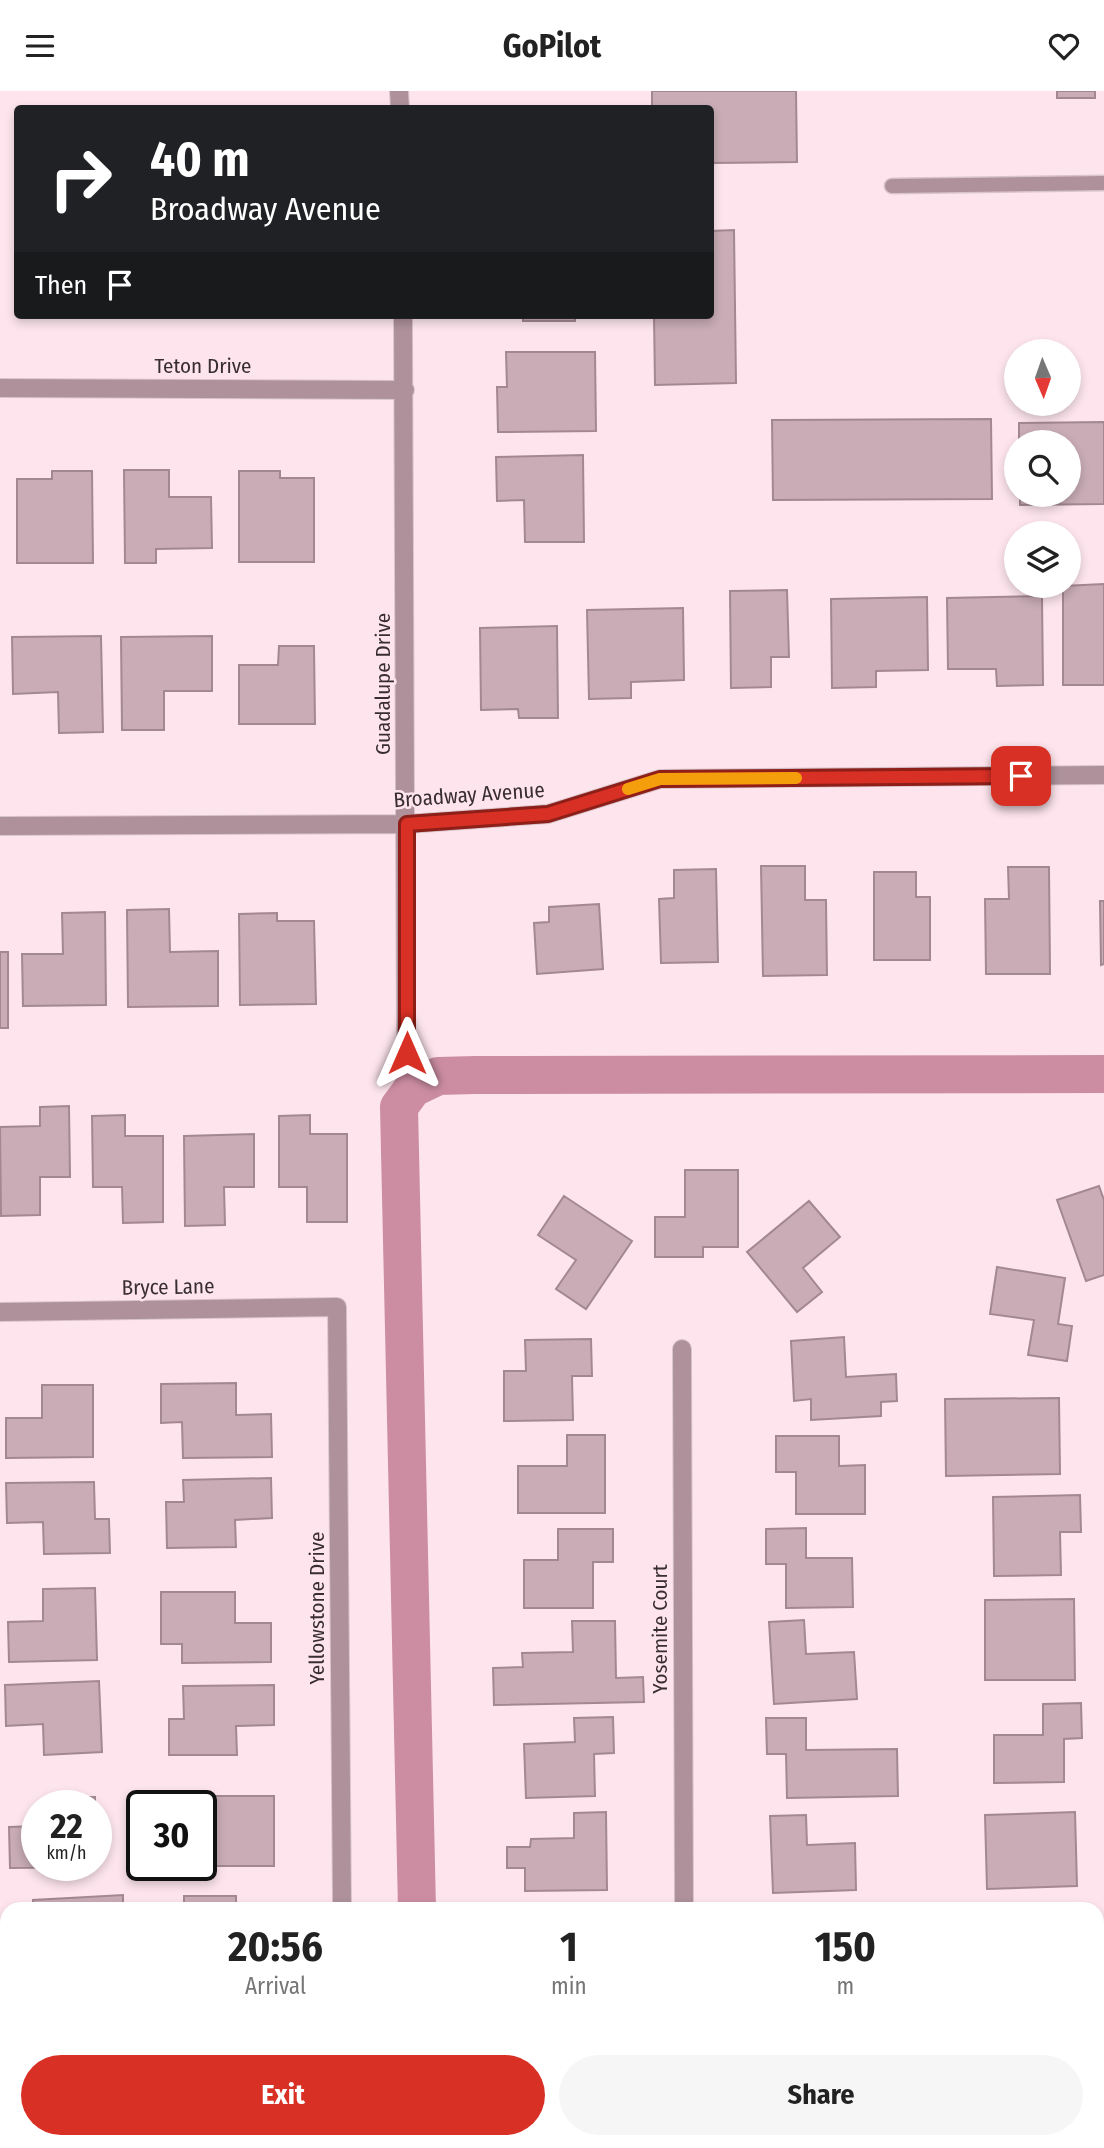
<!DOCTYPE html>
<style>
body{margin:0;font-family:"Fira Sans Condensed",sans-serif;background:#f6f6f6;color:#222;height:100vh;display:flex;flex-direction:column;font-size:26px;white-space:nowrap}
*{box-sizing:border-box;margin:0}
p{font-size:23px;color:#767676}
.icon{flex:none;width:38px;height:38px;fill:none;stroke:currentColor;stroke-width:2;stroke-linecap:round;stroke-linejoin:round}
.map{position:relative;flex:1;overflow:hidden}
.drawer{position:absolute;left:0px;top:1811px;width:1104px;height:247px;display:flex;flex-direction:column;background:#fff;border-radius:21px 21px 0 0;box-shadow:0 4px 10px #0003}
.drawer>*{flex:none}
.top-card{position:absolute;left:14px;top:14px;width:700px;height:214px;border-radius:7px;box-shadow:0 4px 10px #0003;background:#202124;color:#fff;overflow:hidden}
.needle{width:46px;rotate:178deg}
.controls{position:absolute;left:1004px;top:248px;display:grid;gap:14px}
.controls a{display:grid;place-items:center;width:77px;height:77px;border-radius:50%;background:#fff;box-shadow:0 4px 10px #0003;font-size:35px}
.speed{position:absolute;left:21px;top:1699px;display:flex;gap:14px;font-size:35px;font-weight:700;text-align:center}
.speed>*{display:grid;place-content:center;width:91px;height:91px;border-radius:50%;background:#fff;box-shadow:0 4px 10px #0003;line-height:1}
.speed small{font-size:18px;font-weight:400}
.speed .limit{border:4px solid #111;border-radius:10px;background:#fff;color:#111}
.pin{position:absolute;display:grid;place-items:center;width:60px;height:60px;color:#fff;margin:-30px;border-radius:14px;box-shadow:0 4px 10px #0006}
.me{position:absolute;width:77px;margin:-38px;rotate:0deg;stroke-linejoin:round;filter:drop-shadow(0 0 5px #0008)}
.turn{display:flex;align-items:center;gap:24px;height:147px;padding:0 21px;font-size:32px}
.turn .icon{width:91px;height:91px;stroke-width:2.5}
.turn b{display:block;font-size:49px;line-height:60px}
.then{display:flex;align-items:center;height:66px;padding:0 21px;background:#0003;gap:14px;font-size:26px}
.eta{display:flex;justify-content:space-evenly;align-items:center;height:119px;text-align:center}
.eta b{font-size:42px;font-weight:700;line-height:49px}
.cta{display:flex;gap:14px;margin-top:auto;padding:14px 21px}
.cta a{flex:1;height:80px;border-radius:42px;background:#d93025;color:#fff;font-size:28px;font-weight:700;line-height:80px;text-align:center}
.cta a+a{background:#f6f6f6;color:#222}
header{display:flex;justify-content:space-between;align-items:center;height:91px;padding:0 21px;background:#fff;font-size:32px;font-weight:700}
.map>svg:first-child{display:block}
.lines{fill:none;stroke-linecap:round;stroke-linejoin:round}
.canal{stroke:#cc8da3;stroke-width:38}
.building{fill:#c9acb5;stroke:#a48891;stroke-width:2}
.lane-casing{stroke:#dac4cb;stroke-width:17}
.street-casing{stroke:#dac4cb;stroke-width:20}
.lane{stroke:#ae919a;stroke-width:14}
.street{stroke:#ae919a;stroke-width:18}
.route-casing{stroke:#8d1f18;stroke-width:18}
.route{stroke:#d93025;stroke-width:12}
.slow{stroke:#f59e0b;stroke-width:12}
.labels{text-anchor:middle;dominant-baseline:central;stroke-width:5;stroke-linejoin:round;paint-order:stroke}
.street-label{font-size:21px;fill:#382d31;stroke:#fee5ed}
</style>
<header><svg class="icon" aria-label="menu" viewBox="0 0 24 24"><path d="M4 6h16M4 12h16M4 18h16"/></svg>GoPilot<svg class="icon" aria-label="heart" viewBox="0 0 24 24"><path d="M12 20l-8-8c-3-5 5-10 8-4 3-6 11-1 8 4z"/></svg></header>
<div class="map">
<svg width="1104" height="2057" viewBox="0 0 1104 2057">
<rect width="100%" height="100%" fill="#fee5ed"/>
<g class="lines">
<!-- canal -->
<path class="canal" d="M417 1818 399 1016 413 997 438 985 475 984 1104 983
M423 2051V2057"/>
</g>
<!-- building -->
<path class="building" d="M652 0H796L797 71 710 72V18H652Z
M1057 0H1095V7H1057Z
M734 139 736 292 655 294 654 224H710V140Z
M523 224H575V230H523Z
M506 261H595L596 340 498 341 497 296H507Z
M991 328 992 408 773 409 772 329Z
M1104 331V413L1020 414V404H1069V352H1019V332Z
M583 364 584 451H525L524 409 497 410 496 366Z
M124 379H169V406H211L212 457 156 458V472H125Z
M52 380H92L93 472H17V388H52Z
M239 380H280V387H314V471H239Z
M1104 493V594H1063V495Z
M787 499 789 566H771V596L731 597 730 500Z
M1042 505 1043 594 997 595 996 578H948L947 507Z
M927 506 928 579 876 580V596L832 597 831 508Z
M683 517 684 589 631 591V607L589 608 587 519Z
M557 535 558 627H519L518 618 481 619 480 537Z
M101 545 103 641 59 642 58 601 13 603 12 546Z
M212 545V600H164V639H122L121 546Z
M279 555H314L315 633H239V574H278Z
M761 775H805V809H826L827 884 763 885Z
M1008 776H1049L1050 883H986L985 808H1009Z
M716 778 718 871 661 872 659 808 674 807V779Z
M874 781H916V806H930V869H874Z
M1100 810H1104V873L1101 874Z
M599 813 603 878 537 883 534 832 549 831V816Z
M169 818 170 861 218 860V915L128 916 127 819Z
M105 821 106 914 23 915 22 863H63L62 822Z
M277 822V830H314L316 913 240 914 239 823Z
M0 861H8V937H0Z
M69 1015 70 1086H40V1124L1 1125 0 1036 40 1035V1016Z
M125 1024V1045H163V1131L123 1132 122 1096H93L92 1025Z
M310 1024V1043H347V1131H307V1096H279V1025Z
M254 1043V1096H224L225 1134 185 1135 184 1045Z
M685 1079H738V1156H703V1166H655V1126H685Z
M1099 1095 1104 1109V1184L1086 1190 1057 1109Z
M564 1105 632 1150 586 1218 556 1198 576 1169 538 1144Z
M809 1110 840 1146 803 1177 822 1201 797 1221 747 1161Z
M997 1176 1065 1187 1058 1233 1072 1235 1067 1270 1028 1264 1034 1229 990 1223Z
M844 1246 846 1286 896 1283 897 1310 881 1311V1325L811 1329V1308L794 1310 791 1250Z
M591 1248 592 1285H572L573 1329 504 1330V1280H526L525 1249Z
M236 1292V1324L271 1323 272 1366 183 1367 182 1331 161 1332V1293Z
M42 1294H93V1366L6 1367V1327H42Z
M1059 1307 1060 1383 946 1385 945 1308Z
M567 1344H605V1422H518V1375H567Z
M776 1345H839V1375L865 1374V1423H796V1381H776Z
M271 1387 272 1427 235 1429 236 1456 167 1457 166 1411H184L183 1389Z
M94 1391 95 1428H109L110 1462 44 1463 43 1431 7 1432 6 1392Z
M1080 1404 1081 1441H1060L1061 1484 994 1485 993 1406Z
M806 1437V1467H852L853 1516 786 1517V1473H766V1438Z
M558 1438H613V1471H593V1517H524V1469H558Z
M95 1497 97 1569 9 1571 8 1531 43 1530V1498Z
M161 1501H235V1532H271V1571L182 1572V1553H161Z
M1074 1508 1075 1589H985V1509Z
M804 1529 806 1563 854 1561 857 1608 774 1613 769 1531Z
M572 1530H615L616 1587 643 1586 644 1611 494 1614 493 1577 523 1576 522 1562 573 1561Z
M99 1590 102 1661 44 1664 43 1633 6 1635 5 1594Z
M274 1594V1634L236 1635 237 1664H169V1628H184L183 1595Z
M1081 1612 1082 1647 1064 1648V1691L994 1692V1644H1043V1613Z
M613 1626 614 1662 594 1663 595 1705 526 1707 524 1653 575 1651 574 1627Z
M766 1627H806V1659L897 1658 898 1705 787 1707 786 1663H767Z
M165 1705H274V1775H186L201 1774V1715H165Z
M95 1706V1715H44V1707Z
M606 1721 607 1799 525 1800V1777H507V1756H530L531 1748 574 1747V1722Z
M1075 1721 1077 1795 987 1798 985 1724Z
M806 1724 807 1754 855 1752 856 1799 773 1802 770 1725Z
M37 1735V1774L96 1776 10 1777 9 1736Z
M123 1804V1818H33V1809Z
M184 1805H236V1818H184Z
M609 1815V1818H500V1816Z
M7 2044V2051H97L98 2057H7Z
M187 2051H274V2057H187Z
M527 2051H596V2057H527Z
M866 2054H938V2057H866Z"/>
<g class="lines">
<defs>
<path id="lane" d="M892 95 1104 92"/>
<path id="street" d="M399 0 400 18
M403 224 406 962
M0 297 405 299
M0 735 407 733 548 723 660 688 1104 684
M0 1221 337 1216 342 1818
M682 1258 684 1818
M1097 1963H1104
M344 2051V2057
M686 2051V2057"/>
</defs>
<!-- lane casing -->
<use href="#lane" class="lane-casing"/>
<!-- street casing -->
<use href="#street" class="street-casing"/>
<!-- lane -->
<use href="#lane" class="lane"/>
<!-- street -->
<use href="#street" class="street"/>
</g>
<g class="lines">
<defs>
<path id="route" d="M407 962V733L548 723 660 688 1021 685"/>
</defs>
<!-- route casing -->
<use href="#route" class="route-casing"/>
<!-- route -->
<use href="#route" class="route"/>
<!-- slow -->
<path class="slow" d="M628 698 660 688 796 687"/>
</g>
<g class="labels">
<!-- street labels -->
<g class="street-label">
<text x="203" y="275">Teton Drive</text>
<text transform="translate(383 593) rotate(-90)">Guadalupe Drive</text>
<text transform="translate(469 704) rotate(-4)">Broadway Avenue</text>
<text transform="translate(168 1196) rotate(-1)">Bryce Lane</text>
<text transform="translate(317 1517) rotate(-90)">Yellowstone Drive</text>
<text transform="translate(660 1538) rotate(-90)">Yosemite Court</text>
</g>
</g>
</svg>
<div class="controls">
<a><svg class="needle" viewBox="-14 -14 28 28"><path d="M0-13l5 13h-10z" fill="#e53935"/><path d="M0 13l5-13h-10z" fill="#767676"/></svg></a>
<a><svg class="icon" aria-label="search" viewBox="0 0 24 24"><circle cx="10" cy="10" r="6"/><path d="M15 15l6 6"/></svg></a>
<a><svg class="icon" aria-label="layers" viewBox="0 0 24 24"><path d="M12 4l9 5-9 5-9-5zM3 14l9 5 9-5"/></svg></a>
</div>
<div class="speed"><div>22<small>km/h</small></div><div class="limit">30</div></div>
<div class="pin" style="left:1021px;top:685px;background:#d93025"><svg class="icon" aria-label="arrive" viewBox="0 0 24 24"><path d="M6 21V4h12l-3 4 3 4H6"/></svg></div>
<svg class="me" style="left:407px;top:962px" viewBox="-20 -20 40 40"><path d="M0-17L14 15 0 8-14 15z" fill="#d93025" stroke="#fff" stroke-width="4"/></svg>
<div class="top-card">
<div class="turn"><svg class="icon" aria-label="right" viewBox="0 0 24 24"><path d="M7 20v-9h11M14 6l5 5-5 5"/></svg><div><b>40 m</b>Broadway Avenue</div></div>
<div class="then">Then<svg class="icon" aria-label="arrive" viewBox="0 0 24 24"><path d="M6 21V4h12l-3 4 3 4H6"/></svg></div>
</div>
<section class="drawer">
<div class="eta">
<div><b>20:56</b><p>Arrival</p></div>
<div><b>1</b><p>min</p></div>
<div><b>150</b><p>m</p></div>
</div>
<div class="cta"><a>Exit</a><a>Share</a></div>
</section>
</div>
